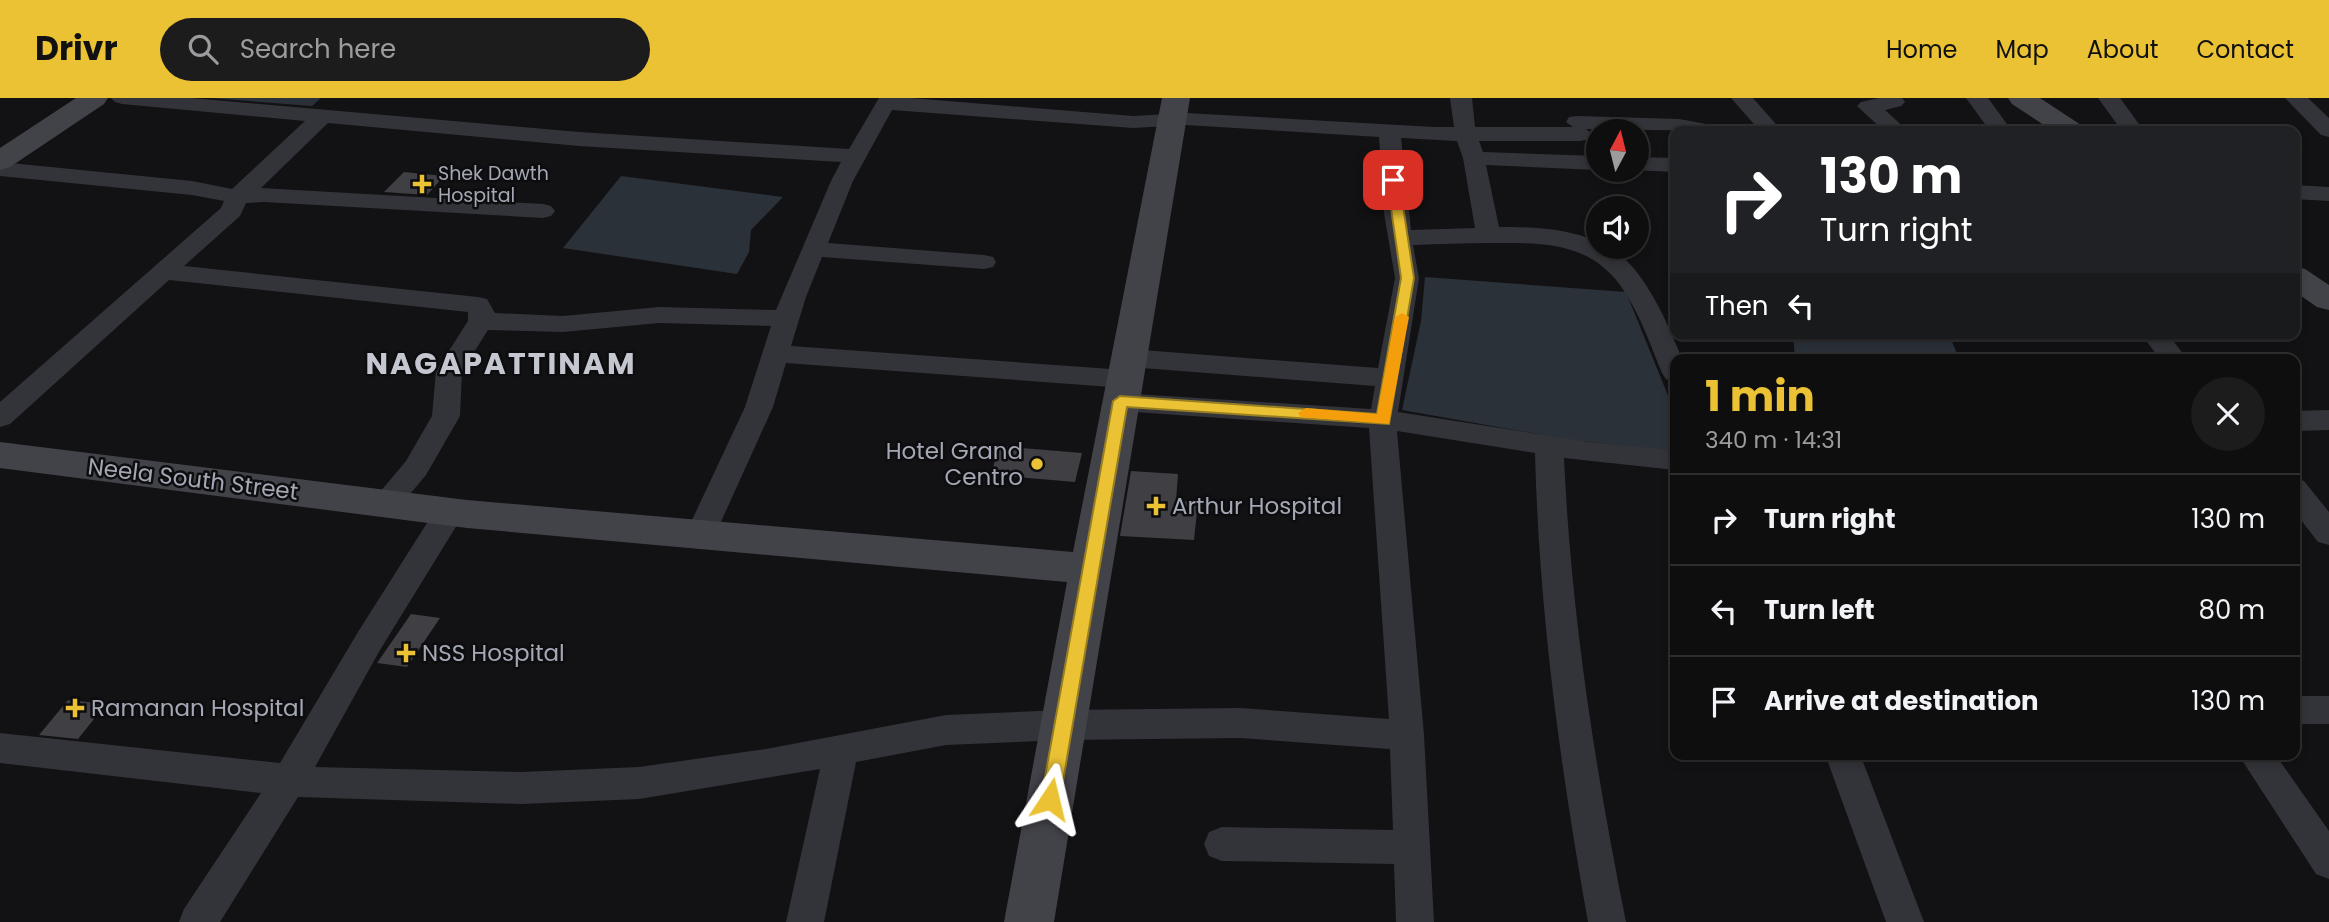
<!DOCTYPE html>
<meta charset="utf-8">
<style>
body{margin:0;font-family:Poppins,sans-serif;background:#1c1c1d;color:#f1f3f6;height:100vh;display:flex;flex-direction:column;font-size:26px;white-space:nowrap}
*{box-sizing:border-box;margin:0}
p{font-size:23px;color:#9b9c9e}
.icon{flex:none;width:38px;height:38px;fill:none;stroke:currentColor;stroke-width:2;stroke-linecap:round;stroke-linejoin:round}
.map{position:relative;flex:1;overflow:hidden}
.panel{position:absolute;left:1670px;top:256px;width:630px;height:406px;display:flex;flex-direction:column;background:#0e0e0f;border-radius:14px;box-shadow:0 4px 10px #0003,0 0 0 2px #2e2e2f}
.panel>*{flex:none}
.banner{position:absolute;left:1670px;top:28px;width:630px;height:214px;border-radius:14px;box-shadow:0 4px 10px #0003,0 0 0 2px #2e2e2f;background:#202124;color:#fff;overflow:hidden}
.needle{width:46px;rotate:7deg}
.controls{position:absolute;left:1586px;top:21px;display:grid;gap:14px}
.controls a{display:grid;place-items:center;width:63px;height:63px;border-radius:50%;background:#0e0e0f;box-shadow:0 4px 10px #0003,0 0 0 2px #2e2e2f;font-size:35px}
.pin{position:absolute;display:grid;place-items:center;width:60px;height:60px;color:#fff;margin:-30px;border-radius:14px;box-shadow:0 4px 10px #0006}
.me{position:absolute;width:77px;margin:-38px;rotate:10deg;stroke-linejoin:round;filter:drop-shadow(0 0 5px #0008)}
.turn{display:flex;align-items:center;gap:24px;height:147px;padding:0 35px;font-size:32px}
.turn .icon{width:91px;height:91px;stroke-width:2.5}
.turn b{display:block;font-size:49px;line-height:60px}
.then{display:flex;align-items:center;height:66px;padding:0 35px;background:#0003;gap:14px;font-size:26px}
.round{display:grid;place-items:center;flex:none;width:74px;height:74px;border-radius:37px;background:#1c1c1d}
.headline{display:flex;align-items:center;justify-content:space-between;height:119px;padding:0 35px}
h1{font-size:42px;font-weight:700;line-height:52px;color:#eac234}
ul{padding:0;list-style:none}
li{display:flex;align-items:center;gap:21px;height:91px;padding:0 35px;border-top:2px solid #2e2e2f}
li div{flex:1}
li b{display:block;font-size:26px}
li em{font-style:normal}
header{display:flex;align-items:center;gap:42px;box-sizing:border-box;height:98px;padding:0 35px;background:#eac234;color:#111}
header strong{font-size:33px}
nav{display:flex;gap:38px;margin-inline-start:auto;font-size:24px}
.search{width:490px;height:63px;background:#1c1c1d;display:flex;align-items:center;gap:18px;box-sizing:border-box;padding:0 24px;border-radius:38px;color:#9b9c9e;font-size:26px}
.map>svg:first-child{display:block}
.water{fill:#2b3139}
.building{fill:#3f3f44}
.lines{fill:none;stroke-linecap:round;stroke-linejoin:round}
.street{fill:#333439;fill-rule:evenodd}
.secondary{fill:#424249;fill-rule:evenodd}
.route{fill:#eac234;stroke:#987e22;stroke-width:2}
.slow{fill:#f59e0b}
.poi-dot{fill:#eac234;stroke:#0d0d0f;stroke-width:2.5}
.labels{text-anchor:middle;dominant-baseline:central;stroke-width:5;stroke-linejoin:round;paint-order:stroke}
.far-poi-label{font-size:19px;fill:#a4a7b4;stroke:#0d0d0f;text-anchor:start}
.poi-label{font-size:23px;fill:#a4a7b4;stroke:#0d0d0f;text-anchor:start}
.street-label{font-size:23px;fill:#a4a7b4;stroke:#0d0d0f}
.district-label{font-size:30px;font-weight:bold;letter-spacing:2px;fill:#c5c7d0;stroke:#0d0d0f}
</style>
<header>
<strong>Drivr</strong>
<div class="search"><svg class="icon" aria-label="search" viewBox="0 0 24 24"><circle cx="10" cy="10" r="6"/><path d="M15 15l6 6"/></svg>Search here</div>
<nav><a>Home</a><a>Map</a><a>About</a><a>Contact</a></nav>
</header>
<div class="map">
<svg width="2329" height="824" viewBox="0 0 2329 824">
<rect width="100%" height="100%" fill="#121214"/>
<!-- water -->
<path class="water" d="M210 0H321L312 8Z
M621 78 783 99 751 132 749 154 737 176 563 150Z
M1425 179 1626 194 1675 315V353L1572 342 1402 312 1421 223Z
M1793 236H1949L1959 261H1795Z"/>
<!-- building -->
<path class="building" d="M404 74 444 78 427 97 384 94Z
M999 348 1082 355 1075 384 991 377Z
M1131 373 1178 376 1176 403 1198 404 1194 442 1120 438Z
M411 516 440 520 407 569 377 565Z
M68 602 106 606 78 641 39 637Z"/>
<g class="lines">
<!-- street -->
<path class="street" d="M111 0H191L579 34 849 51 879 0H911L1133 18 1186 15 1434 29H1454L1450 0H1472L1475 29H1573L1566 24 1569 19 1577 18 1679 21 1717 28 1720 33 1586 31 1592 36 1589 41 1581 43H1479L1483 54 1598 58V72L1486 67 1499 129C1532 129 1567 130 1598 144V149C1635 149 1666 222 1678 251L1682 261H1675V284L1666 281 1662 275C1650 246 1639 213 1620 187 1587 142 1538 145 1489 145 1464 145 1439 146 1413 147L1419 180 1398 314 1590 344 1675 352V372L1564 360C1571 516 1595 670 1626 824H1588C1560 668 1539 513 1535 355L1397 333 1424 637 1434 824H1396L1394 766 1222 763 1209 758 1204 746 1209 734 1222 729 1393 732 1390 651 1240 640 1063 642 946 647 856 664 824 824H786L820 671 639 701 522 706 298 699 220 824H179L184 811 261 695 0 665V635L280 665 358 534 439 406 450 403 461 406 465 414 380 552 315 669 522 674 639 669 766 651 946 617 1063 612 1240 610 1389 621 1369 330 1120 313 1110 311 1106 304 1110 297 1120 295 1371 311 1375 288 1129 269 1120 266 1116 260 1120 254 1129 251 1378 270 1395 180 1384 115 1379 39 1186 27 1133 30 892 12 853 83 828 145 984 157 993 159 996 164 993 169 984 171 822 159 806 199 791 248 1125 272 1135 275 1138 281 1135 287 1125 290 786 265 773 309 715 437 711 445 700 448 689 445 685 437 745 309 771 228 659 225 563 234 488 232 462 273 460 318 426 377 395 414 385 417 375 414 370 406 406 363 432 318 436 273 468 223V214L169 182 10 326 0 329V304L221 110 224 103 192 97 0 78V64L192 83 232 91 305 23 122 6 115 4ZM328 25 579 48 841 64 831 83 776 212 659 209 563 218 495 215 487 201 478 199 184 168 240 118 246 105 264 104 543 120 551 118 555 113 551 108 543 106 261 90ZM1401 40 1457 43 1463 60 1475 130 1411 132Z
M1731 0H1753L1782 33H1760Z
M1879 0H1902L1905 4 1901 8 1885 12 1908 33H1884L1857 8 1861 4Z
M1966 0H1988L2012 33H1990Z
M2098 0H2120L2144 33H2122Z
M2285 0H2308L2329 20V39L2321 37Z
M1636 59 1675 60V74L1632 72H1636Z
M2294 87 2329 89V103L2294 101Z
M2141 236H2168L2187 261H2160Z
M2329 312V332L2294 333V313Z
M2294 380 2304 383 2329 414V447L2318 444 2294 413Z
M2294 598H2329V626H2294Z
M1825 656H1860L1924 824H1886Z
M2238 656H2275L2329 733V781L2316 776Z"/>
<!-- secondary -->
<path class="secondary" d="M76 0H108L104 6 10 69 0 72V50Z
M1162 0H1190L1054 824H1004L1067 484 467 430 0 370V344L467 402 1073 454Z
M2008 0H2040L2081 27 2085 33H2053L2012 6Z
M2294 168 2305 171 2329 187V212L2317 209 2294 193Z"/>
</g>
<!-- route -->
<path class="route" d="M1393 78 1399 82 1414 180 1389 326 1127 309 1060 701 1057 707 1050 709 1044 707 1041 701 1113 303 1120 298 1377 316 1401 180 1387 82Z"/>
<!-- slow -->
<path class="slow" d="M1402 215 1409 219 1389 326 1301 319 1298 315 1306 310 1377 316 1395 219Z"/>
<!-- markers -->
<g class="poi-dot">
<path d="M418.5 75.5h7v7h7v7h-7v7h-7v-7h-7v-7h7z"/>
<circle cx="1037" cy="366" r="7"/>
<path d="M1152.5 397.5h7v7h7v7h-7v7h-7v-7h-7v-7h7z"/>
<path d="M402.5 544.5h7v7h7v7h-7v7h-7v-7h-7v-7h7z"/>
<path d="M71.5 599.5h7v7h7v7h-7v7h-7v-7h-7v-7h7z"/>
</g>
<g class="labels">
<!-- far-poi labels -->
<g class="far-poi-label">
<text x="438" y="75">Shek Dawth<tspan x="438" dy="22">Hospital</tspan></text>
</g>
<!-- poi labels -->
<g class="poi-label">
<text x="1023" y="353" text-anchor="end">Hotel Grand<tspan x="1023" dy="26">Centro</tspan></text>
<text x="1172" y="408">Arthur Hospital</text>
<text x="422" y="555">NSS Hospital</text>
<text x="91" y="610">Ramanan Hospital</text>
</g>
<!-- street labels -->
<g class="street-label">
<text transform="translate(193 381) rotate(7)">Neela South Street</text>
</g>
<!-- district labels -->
<g class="district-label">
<text x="501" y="265">NAGAPATTINAM</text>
</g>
</g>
</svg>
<div class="controls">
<a><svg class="needle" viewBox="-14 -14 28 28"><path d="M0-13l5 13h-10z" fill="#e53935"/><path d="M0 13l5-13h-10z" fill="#9b9c9e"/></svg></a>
<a><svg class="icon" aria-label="sound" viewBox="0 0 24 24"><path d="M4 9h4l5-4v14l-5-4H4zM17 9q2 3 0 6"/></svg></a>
</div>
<div class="pin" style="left:1393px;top:82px;background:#d93025"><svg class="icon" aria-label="arrive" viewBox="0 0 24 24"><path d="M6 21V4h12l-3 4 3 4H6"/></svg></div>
<svg class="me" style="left:1050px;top:701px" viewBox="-20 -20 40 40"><path d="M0-17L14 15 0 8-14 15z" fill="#eac234" stroke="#fff" stroke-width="4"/></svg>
<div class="banner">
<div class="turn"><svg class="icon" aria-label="right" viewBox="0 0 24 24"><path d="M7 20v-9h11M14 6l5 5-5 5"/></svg><div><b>130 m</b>Turn right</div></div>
<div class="then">Then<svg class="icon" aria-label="left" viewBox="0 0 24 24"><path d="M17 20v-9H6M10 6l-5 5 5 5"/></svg></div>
</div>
<section class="panel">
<div class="headline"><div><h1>1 min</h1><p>340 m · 14:31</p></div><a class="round"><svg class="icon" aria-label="close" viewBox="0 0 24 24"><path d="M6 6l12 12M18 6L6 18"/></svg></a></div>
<ul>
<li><svg class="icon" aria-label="right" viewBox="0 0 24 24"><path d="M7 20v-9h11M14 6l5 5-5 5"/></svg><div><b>Turn right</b></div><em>130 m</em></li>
<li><svg class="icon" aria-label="left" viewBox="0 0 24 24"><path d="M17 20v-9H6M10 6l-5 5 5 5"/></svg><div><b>Turn left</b></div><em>80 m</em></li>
<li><svg class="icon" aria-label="arrive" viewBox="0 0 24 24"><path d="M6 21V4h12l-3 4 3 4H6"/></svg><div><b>Arrive at destination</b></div><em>130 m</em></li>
</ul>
</section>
</div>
